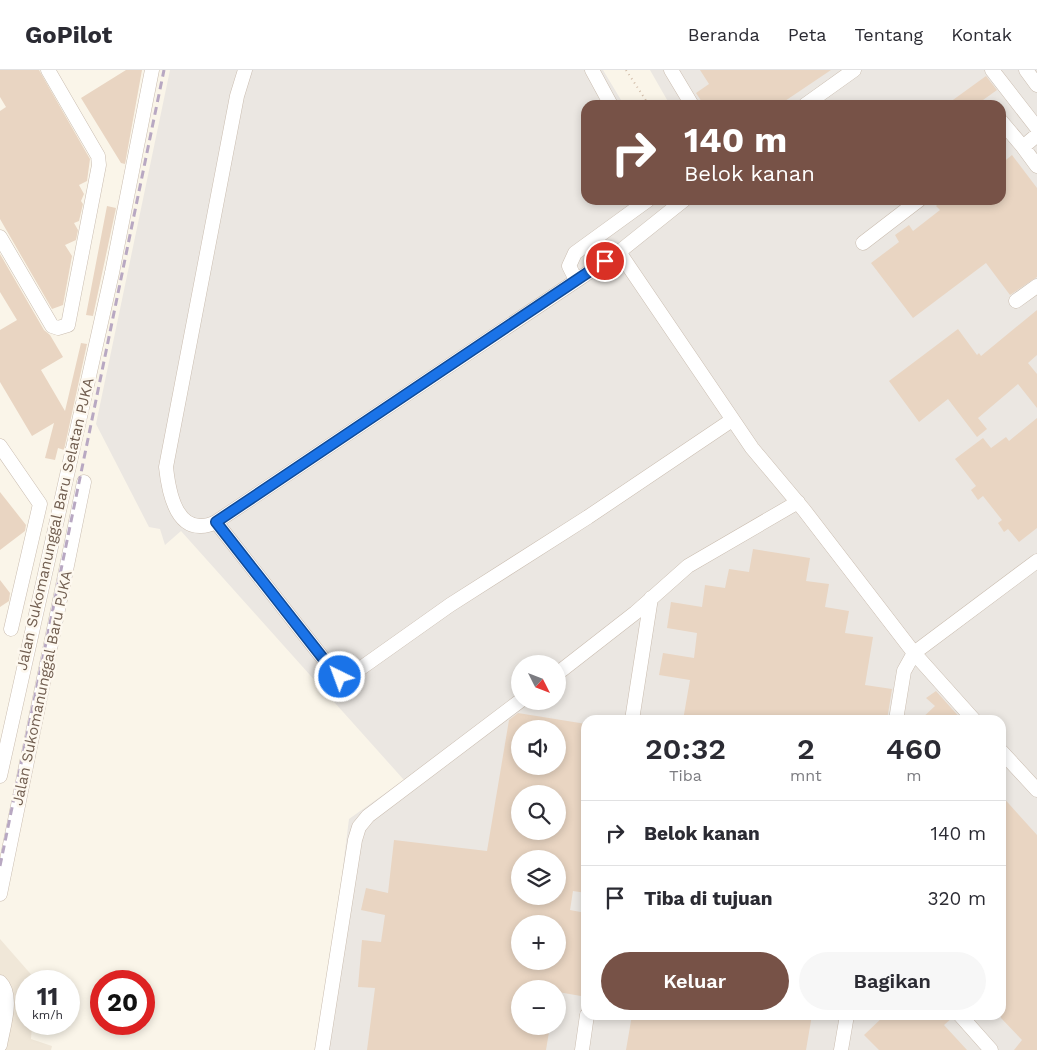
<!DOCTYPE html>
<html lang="id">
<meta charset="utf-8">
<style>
body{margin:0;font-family:"Work Sans",sans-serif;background:#f7f7f7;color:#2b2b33;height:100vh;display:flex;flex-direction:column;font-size:19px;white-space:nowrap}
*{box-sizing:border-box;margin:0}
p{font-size:16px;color:#7c7c81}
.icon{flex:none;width:28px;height:28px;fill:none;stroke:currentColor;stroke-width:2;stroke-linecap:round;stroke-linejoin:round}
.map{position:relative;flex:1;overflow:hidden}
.panel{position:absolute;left:581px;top:645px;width:425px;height:305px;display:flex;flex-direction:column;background:#fff;border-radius:15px;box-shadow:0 2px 8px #0003}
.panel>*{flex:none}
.top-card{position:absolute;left:581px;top:30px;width:425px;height:105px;border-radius:15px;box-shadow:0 2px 8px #0003;background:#775247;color:#fff;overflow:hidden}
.needle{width:32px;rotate:132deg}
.controls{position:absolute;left:511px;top:585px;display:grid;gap:10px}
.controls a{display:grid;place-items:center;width:55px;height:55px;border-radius:50%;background:#fff;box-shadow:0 2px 8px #0003;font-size:25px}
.speed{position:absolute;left:15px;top:900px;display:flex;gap:10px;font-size:25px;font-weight:700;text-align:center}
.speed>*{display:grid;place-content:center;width:65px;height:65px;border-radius:50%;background:#fff;box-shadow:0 2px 8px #0003;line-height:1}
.speed small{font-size:12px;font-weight:400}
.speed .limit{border:8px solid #d22;background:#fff;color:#111}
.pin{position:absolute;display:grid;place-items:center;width:42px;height:42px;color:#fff;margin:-21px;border:2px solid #fff;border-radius:50%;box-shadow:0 1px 5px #0007}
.me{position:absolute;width:55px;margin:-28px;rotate:318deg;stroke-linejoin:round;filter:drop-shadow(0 0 4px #0008)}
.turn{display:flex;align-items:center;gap:18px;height:105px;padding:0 20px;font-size:22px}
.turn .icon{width:65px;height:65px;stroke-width:2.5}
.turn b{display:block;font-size:35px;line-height:42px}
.eta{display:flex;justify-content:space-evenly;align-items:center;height:85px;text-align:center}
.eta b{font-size:30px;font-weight:600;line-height:35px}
.primary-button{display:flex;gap:10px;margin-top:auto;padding:10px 20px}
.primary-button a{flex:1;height:58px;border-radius:30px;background:#775247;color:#fff;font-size:20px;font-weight:600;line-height:58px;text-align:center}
.primary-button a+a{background:#f7f7f7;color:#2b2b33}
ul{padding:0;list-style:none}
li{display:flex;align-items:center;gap:15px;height:65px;padding:0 20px;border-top:1px solid #e1e1e2}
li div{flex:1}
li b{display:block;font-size:19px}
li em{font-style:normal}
header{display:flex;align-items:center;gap:30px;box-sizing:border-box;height:70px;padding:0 25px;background:#fff;border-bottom:1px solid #e1e1e2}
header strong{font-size:24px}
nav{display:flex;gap:28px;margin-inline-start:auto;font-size:18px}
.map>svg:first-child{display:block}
.residential{fill:#f0e7d8}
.industrial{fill:#ebe7e2;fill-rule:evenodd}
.building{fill:#e9d5c2;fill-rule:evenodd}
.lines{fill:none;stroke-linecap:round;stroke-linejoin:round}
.minor-casing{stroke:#cabdb0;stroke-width:15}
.path{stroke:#d0bba7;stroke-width:2;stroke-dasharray:1 4;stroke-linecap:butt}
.minor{stroke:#fff;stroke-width:14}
.rail{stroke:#b8a8c2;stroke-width:3;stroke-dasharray:8 5;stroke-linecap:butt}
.route-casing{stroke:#114b97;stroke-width:12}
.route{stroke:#1a73e8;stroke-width:9}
.labels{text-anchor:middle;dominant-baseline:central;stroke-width:5;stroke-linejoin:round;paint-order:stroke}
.street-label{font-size:15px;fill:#715e50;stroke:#fdf8ef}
</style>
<header>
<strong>GoPilot</strong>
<nav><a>Beranda</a><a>Peta</a><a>Tentang</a><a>Kontak</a></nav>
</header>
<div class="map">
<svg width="1037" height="980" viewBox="0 0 1037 980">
<rect width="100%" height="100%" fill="#faf5e9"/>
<!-- residential -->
<path class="residential" d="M0 869 35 909V911H26V954H32L31 969 52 976 51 980H0Z"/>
<!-- industrial -->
<path class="industrial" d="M170 0H603L624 35H586V130H1001V35H670L650 0H1037V980H320L349 749 404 710 181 461 165 475 160 459 149 457 96 354ZM520 594H558V631H520ZM586 650H1001V945H586ZM520 659H558V696H520ZM520 724H558V761H520ZM520 789H558V826H520ZM520 854H558V891H520ZM520 919H558V956H520Z"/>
<!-- building -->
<path class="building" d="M0 0H39L90 89 87 111 79 115 84 124 81 131 83 134 79 151 74 153 78 160 76 170 65 175 72 186 63 235 52 239 0 149V41L6 37 0 27Z
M126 0H142L125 94 121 93 81 28Z
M700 0H831L779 35H704L696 23 709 14Z
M986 6 997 20 976 35H946Z
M1012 85 1037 118V207L1010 225 986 193 913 248 871 193 899 172 895 165 909 155 913 161 940 140 936 136 942 130 949 134 954 130H1001V94Z
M107 136 116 138 93 246 86 245Z
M0 184 44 260 50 265 63 287 41 300 65 341 81 273 87 274 64 380 58 378 55 390 45 388 54 353 32 366 0 312V260L17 250 0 222Z
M1037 240V285L1028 293 1037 304V338L1018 314 978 348 987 359 977 367 948 329 919 352 889 311 958 259 977 285 979 283 981 286Z
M1037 348V458L1019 472 1008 459 1004 462 998 453 1002 450 983 426 978 430 971 420 976 416 955 389 983 368 991 378 1006 367 1009 371Z
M0 422 26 455 25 461 0 480Z
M753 479 810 488 806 511 829 514 825 537 849 541 845 563 873 567 865 615 892 619 887 650H683L690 610 659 605 663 583 694 588 697 563 667 558 671 532 702 537 705 515 725 518 729 499 749 502Z
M0 510 10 523 9 531 0 537Z
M936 621 962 650H920L935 636 926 628Z
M518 643 586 654V823L573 821 570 840 586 843V902L581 926 558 922V919H520V956H550L546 980H367L375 918 358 917 362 870 381 872 385 845 361 840 366 818 388 823 394 770 487 781 509 650ZM520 659H558V696H520ZM520 724H558V761H520ZM520 789H558V826H520ZM520 854H558V891H520Z
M1001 725 1037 765V980H1014L1022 970 1001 948Z
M632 945H812L806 980H626Z
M885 945H951L952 948 944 955 967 980H879L864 965Z"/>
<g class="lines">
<defs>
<path id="minor" d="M245 0 237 26 166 397C168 416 174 457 201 456 206 456 212 454 216 452L619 182
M592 0 611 35
M671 0 692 35
M992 0 1037 58
M1026 0 1037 15
M805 35 854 0
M1001 51 1023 77 1037 65
M1023 77 1037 96
M684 130 619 182 752 378 804 440 914 583 974 650
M0 167 52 256 58 258 68 255 99 95 98 86 48 0
M863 173 919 130
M576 210 569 196 575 183 648 130
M1016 231 1037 216
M0 376 40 434 11 559
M216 452 333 601 340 607 347 608 450 535 588 447 732 350
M558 603 635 543 688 496 798 432
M632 650 651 528
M896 650 904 601 914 583 1037 491
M1001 681 1037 720
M0 706 112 203 152 0
M0 824 84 412
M0 912C14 926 3 957 0 975
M960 945 991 980
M322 980 355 770 359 757 368 746 520 631
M582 980 587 945
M841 980 847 945"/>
</defs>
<!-- minor casing -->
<use href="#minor" class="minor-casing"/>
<!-- path -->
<path class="path" d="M626 0 649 35"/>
<!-- minor -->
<use href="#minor" class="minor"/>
<!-- rail -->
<path class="rail" d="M0 796 164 0"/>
</g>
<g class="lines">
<defs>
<path id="route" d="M340 607 333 601 216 452 605 191"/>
</defs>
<!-- route casing -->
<use href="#route" class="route-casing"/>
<!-- route -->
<use href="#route" class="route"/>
</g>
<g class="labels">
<!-- street labels -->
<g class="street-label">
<text transform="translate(55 454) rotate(-77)">Jalan Sukomanunggal Baru Selatan PJKA</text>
<text transform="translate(42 618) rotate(-78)">Jalan Sukomanunggal Baru PJKA</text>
</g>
</g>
</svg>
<div class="controls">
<a><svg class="needle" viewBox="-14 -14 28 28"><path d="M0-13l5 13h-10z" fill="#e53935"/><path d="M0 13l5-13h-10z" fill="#7c7c81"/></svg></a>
<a><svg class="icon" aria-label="sound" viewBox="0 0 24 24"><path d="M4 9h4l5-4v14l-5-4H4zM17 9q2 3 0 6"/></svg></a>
<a><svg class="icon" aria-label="search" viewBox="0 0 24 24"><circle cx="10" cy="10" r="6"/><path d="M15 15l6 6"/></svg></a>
<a><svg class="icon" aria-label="layers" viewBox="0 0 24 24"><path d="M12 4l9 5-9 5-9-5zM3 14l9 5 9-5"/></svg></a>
<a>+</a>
<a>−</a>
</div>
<div class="speed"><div>11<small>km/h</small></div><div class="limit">20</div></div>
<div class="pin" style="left:605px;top:191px;background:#d93025"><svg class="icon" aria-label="arrive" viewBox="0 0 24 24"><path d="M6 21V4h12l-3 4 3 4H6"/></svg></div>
<svg class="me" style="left:340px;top:607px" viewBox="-20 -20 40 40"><circle r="17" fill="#1a73e8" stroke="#fff" stroke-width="3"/><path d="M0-11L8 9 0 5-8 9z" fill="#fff"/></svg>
<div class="top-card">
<div class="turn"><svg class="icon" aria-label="right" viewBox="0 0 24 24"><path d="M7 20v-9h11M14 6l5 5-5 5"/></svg><div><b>140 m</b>Belok kanan</div></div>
</div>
<section class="panel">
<div class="eta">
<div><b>20:32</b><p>Tiba</p></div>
<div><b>2</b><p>mnt</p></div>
<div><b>460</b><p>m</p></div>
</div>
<ul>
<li><svg class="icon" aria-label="right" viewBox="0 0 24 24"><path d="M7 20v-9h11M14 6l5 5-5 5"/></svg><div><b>Belok kanan</b></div><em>140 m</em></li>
<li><svg class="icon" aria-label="arrive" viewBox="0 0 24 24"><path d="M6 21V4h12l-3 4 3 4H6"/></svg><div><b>Tiba di tujuan</b></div><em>320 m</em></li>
</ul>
<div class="primary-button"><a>Keluar</a><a>Bagikan</a></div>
</section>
</div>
